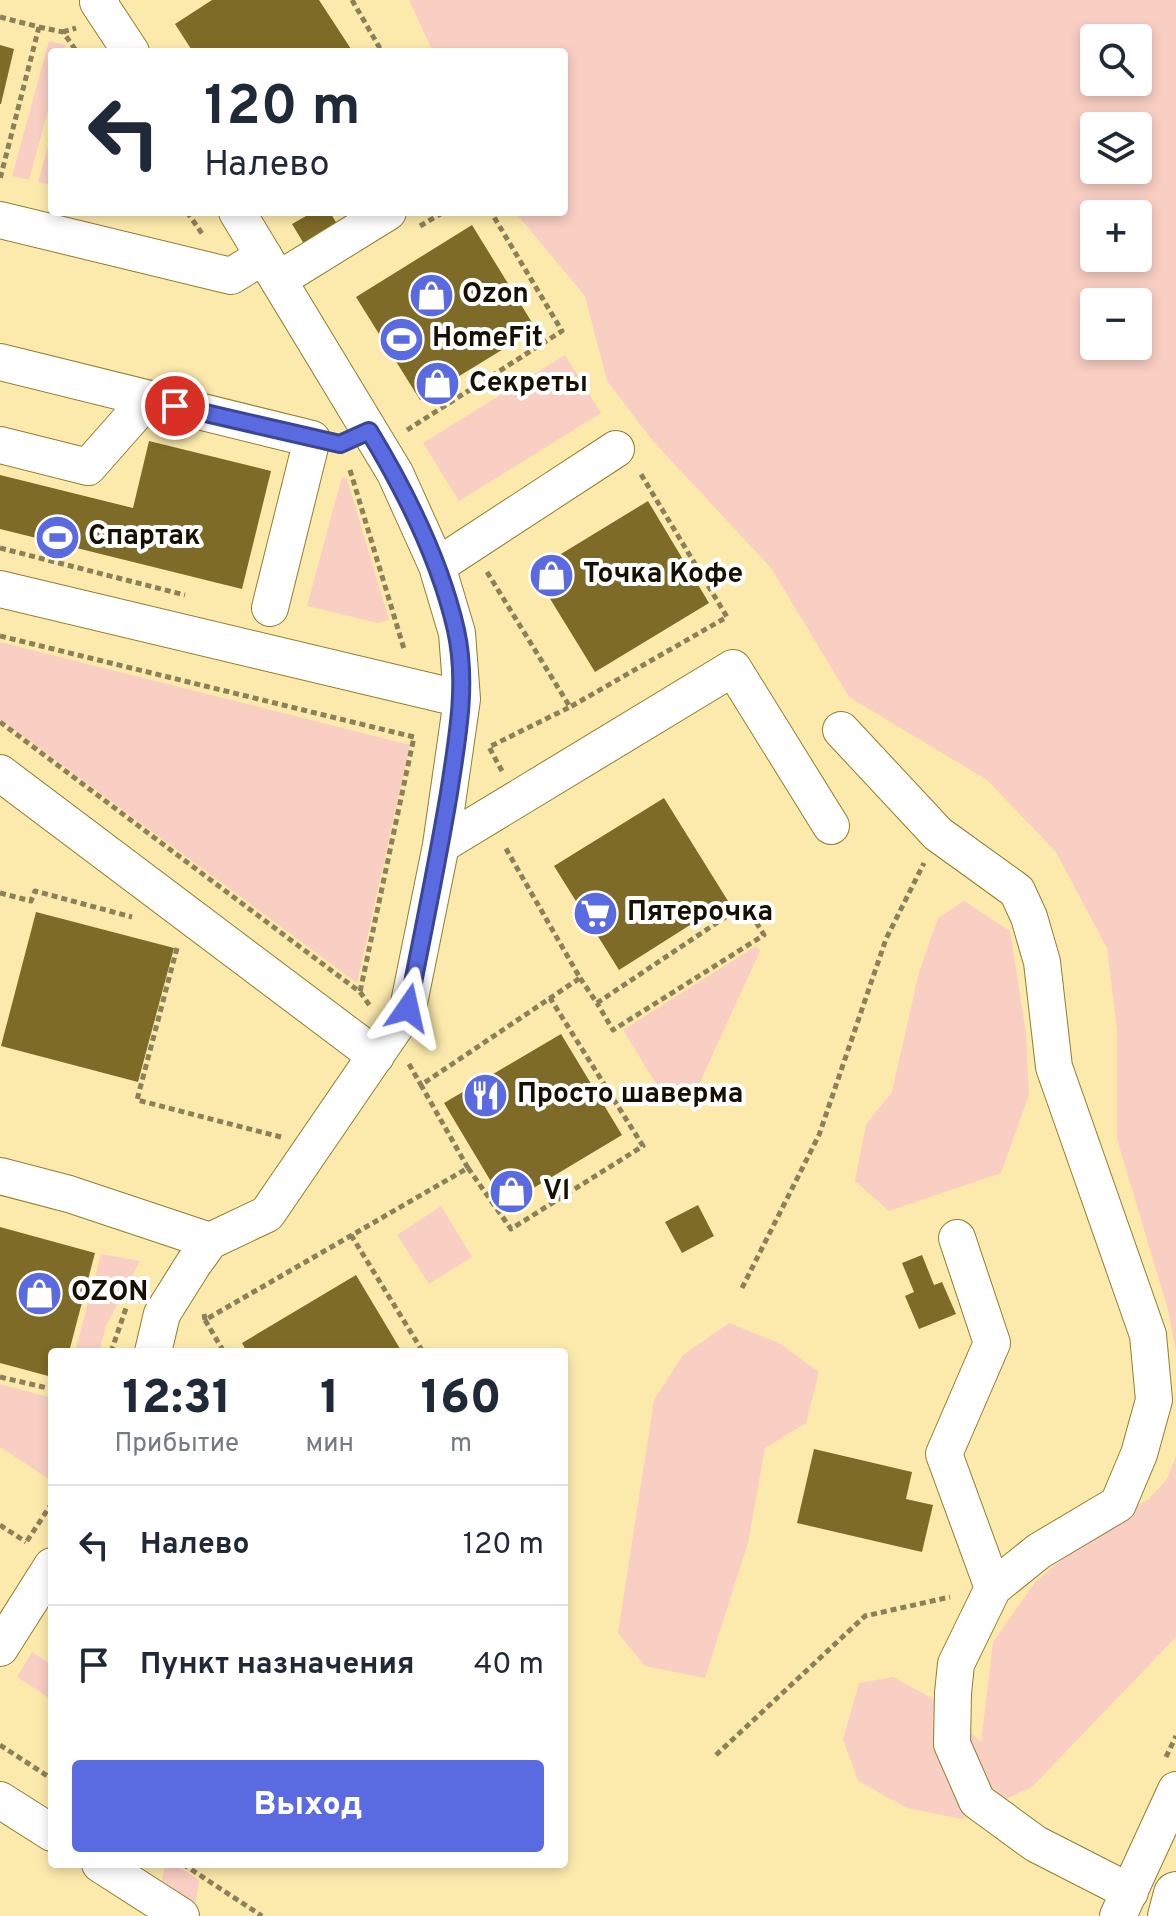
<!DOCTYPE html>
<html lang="ru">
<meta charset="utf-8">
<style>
body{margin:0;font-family:Overpass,sans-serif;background:#f2f2f3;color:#1f2937;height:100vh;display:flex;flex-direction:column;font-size:30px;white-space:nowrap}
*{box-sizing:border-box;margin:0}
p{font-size:26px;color:#747a83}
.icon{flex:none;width:44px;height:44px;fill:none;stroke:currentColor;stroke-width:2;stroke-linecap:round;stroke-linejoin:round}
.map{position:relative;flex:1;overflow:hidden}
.panel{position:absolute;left:48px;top:1348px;width:520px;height:520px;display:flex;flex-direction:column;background:#fff;border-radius:8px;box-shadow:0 4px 12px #0003}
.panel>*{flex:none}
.banner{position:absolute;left:48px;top:48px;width:520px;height:168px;border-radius:8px;box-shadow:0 4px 12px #0003;background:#fff;color:#1f2937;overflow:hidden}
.fabs{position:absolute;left:1080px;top:24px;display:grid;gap:16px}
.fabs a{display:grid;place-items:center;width:72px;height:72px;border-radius:8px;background:#fff;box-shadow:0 4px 12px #0003;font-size:40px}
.pin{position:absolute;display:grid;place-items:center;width:68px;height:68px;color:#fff;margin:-34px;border:4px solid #fff;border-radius:50%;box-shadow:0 2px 8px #0007}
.me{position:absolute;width:88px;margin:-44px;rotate:11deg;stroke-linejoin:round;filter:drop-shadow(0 0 6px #0008)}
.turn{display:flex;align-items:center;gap:28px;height:168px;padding:0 24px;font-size:36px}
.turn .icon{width:104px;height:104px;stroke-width:2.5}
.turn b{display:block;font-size:56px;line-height:68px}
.eta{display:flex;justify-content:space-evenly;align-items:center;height:136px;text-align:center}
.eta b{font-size:48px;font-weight:800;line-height:56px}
.button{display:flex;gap:16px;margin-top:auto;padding:16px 24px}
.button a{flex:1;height:92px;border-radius:8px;background:#5a6be2;color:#fff;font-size:32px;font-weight:800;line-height:92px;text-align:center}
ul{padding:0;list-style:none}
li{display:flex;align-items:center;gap:24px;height:120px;padding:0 24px;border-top:2px solid #e0e1e3}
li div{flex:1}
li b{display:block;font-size:30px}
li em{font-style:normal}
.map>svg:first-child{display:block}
.green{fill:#f9cec3;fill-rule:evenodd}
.building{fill:#7e6b27}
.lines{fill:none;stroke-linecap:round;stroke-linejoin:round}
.minor-casing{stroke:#937d2e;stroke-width:38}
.major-casing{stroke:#937d2e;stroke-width:46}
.path{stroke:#8c8058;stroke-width:5;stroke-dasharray:6 4;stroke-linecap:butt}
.minor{stroke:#fff;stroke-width:36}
.major{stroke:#fff;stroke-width:44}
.route-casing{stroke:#3a4693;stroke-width:20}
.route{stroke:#5a6be2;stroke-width:14}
.labels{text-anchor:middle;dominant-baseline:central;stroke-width:8;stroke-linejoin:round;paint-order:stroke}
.poi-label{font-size:28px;font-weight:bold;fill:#171000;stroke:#fff;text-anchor:start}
</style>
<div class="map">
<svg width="1176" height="1916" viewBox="0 0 1176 1916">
<rect width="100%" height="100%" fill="#fceaac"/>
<!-- green -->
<path class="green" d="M409 0H1176V1352L1168 1310 1117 1139V1030L1107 948 1056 852 987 780 849 697 771 568 652 440 607 381 585 296 515 212H564V52H433ZM1094 38H1138V82H1094ZM1094 126H1138V170H1094ZM1094 214H1138V258H1094ZM1094 302H1138V346H1094Z
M49 41 66 45 64 52H52V96L29 180 12 176Z
M52 132V185L38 182Z
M565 355 601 413 459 501 423 443Z
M342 477 347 479 389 620 378 623 307 606Z
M0 642 410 745 357 983 0 719Z
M964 901 1010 931 1026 1033 1029 1095 1001 1173 889 1211 855 1181 866 1124 892 1092 919 972 938 918Z
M756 946 760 951 697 1089 669 1105 623 1030Z
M441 1206 472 1257 429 1284 397 1235Z
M101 1254 140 1261 106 1326 99 1352H75Z
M729 1323 779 1343 819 1372 806 1423 765 1448 748 1543 705 1678 645 1666 618 1633 654 1400 683 1355Z
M0 1384 52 1398V1481L0 1447Z
M1176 1456V1637L1032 1787 962 1819 907 1808 858 1781 843 1739 859 1683 893 1677 939 1702 981 1742 993 1642 1036 1581 1103 1525 1149 1499 1167 1479Z
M32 1652 52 1665 49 1698 17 1677Z
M165 1864H174L199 1880 194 1914 160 1891Z"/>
<!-- building -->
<path class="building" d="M212 0H319L353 52H193L175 24Z
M0 45 14 49 1 104H0Z
M313 212H330L337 224 304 244 292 224Z
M472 225 536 329 420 400 356 297Z
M149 441 271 471 242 589 0 529V475L133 508Z
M648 501 709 603 595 672 533 571Z
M664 798 728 901 619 970 554 866Z
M36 912 174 948 138 1082 1 1046Z
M561 1034 622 1135 505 1205 444 1103Z
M698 1205 714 1236 682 1253 665 1222Z
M0 1227 95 1253 69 1352H52V1377L0 1363Z
M922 1255 934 1285 942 1282 956 1314 919 1329 905 1296 914 1292 902 1263Z
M356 1275 402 1352H247L242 1343Z
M814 1449 912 1472 906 1499 933 1505 922 1552 797 1523Z"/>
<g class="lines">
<defs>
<path id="minor" d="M101 0 98 2 131 52
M0 220 231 276 264 256
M278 280 388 212
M0 362 312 439 270 608
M0 445 88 467 148 399
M437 566 616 449
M0 589 462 699
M841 730 938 834 1017 891 1029 917 1042 962 1054 1067 1148 1335 1154 1400 1139 1454 1118 1504 1039 1551 993 1588 956 1664 953 1693 952 1744 977 1801 1036 1844 1130 1892
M0 773 376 1056
M441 845 733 668 831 826
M0 1176 69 1194 210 1241
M957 1238 992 1343 944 1454 993 1588
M153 1352 162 1314 194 1263 210 1241 267 1214 408 1008 441 845 462 699 457 633 437 566 395 473 237 212
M0 1648 52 1566
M0 1800 52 1833
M100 1864 181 1916
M1118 1916 1176 1790"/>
<path id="major" d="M1170 1916 1176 1894"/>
</defs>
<!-- minor casing -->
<use href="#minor" class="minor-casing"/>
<!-- major casing -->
<use href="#major" class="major-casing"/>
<!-- path -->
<path class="path" d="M352 0 382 52
M0 17 39 27 0 179
M39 27 63 32 77 52
M63 32 76 28
M187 212 203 235
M420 226 444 212
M407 430 562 331 491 212
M350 470 404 649
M0 548 185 595
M487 572 570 707 727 617 639 471
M0 636 414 737 360 992
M0 722 360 992 370 1006
M502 771 489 747 570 707
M0 893 31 901 35 891 132 917
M177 948 137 1100 281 1137
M580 978 597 1003 745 904 764 935 613 1030 597 1003
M409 1064 421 1085
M468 1168 511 1229 643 1146 550 998
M351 1235 423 1352
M742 1288 819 1135 886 939 924 863
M204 1314 205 1320 468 1168 421 1085 580 978 505 847
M205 1320 224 1352
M111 1352 126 1308
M0 1377 52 1389
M0 1525 26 1542
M27 1541 52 1503
M0 1745 52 1779
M716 1755 865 1616 950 1597
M1166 1757 1176 1736
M183 1864 262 1916"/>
<!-- minor -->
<use href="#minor" class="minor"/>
<!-- major -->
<use href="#major" class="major"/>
</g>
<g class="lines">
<defs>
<path id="route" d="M175 406 340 444 369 431C406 492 440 560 456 630 468 684 457 740 449 793 437 865 422 937 408 1008"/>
</defs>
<!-- route casing -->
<use href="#route" class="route-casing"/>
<!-- route -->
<use href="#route" class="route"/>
</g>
<!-- icons -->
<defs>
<symbol id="shop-disc" viewBox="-11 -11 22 22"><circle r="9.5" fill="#5a6be2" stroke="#fff"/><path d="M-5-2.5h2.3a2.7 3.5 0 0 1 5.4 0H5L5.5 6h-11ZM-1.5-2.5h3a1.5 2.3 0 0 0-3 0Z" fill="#fff"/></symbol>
<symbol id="stadium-disc" viewBox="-11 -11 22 22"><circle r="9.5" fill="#5a6be2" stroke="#fff"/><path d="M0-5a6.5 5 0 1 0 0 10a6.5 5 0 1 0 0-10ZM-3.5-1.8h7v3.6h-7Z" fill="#fff"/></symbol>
<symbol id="supermarket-disc" viewBox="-11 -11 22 22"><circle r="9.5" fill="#5a6be2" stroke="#fff"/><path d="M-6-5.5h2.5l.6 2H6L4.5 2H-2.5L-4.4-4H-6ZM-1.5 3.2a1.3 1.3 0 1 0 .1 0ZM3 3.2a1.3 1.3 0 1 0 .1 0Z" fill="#fff"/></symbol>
<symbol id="restaurant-disc" viewBox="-11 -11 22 22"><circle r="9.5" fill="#5a6be2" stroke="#fff"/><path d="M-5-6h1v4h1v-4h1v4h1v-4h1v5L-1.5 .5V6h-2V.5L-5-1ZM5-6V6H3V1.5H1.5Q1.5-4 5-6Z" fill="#fff"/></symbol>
</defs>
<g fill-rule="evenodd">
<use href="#shop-disc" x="406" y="270" width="51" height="51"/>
<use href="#stadium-disc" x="376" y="314" width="51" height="51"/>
<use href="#shop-disc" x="412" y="358" width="51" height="51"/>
<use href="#stadium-disc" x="32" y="512" width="51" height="51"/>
<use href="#shop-disc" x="526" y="550" width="51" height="51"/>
<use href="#supermarket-disc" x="570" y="888" width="51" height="51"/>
<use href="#restaurant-disc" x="460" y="1070" width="51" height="51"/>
<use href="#shop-disc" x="486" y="1166" width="51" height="51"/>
<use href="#shop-disc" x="14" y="1268" width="51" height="51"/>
</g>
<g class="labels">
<!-- poi labels -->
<g class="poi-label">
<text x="462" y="295">Ozon</text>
<text x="432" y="339">HomeFit</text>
<text x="469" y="384">Секреты</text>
<text x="88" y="537">Спартак</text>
<text x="583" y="575">Точка Кофе</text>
<text x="627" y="913">Пятерочка</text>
<text x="517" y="1095">Просто шаверма</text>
<text x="543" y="1192">Vl</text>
<text x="71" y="1293">OZON</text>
</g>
</g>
</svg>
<div class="fabs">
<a><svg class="icon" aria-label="search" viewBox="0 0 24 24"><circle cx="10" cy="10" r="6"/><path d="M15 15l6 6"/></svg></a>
<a><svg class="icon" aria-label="layers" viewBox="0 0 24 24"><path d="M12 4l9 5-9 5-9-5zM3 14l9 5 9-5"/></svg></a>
<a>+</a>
<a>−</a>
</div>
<div class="pin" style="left:175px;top:406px;background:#d93025"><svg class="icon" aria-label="arrive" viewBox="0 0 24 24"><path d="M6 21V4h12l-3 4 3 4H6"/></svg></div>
<svg class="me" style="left:408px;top:1008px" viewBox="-20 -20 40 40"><path d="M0-17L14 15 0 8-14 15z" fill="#5a6be2" stroke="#fff" stroke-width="4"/></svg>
<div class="banner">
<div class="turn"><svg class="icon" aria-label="left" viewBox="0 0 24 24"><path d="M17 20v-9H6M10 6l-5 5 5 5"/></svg><div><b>120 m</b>Налево</div></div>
</div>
<section class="panel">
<div class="eta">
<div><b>12:31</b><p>Прибытие</p></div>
<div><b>1</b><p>мин</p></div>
<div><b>160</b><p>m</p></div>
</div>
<ul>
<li><svg class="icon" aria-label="left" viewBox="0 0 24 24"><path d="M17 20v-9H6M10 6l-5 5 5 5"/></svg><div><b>Налево</b></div><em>120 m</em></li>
<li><svg class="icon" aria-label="arrive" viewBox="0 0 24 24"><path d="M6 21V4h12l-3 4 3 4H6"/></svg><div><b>Пункт назначения</b></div><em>40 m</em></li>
</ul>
<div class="button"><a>Выход</a></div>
</section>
</div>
